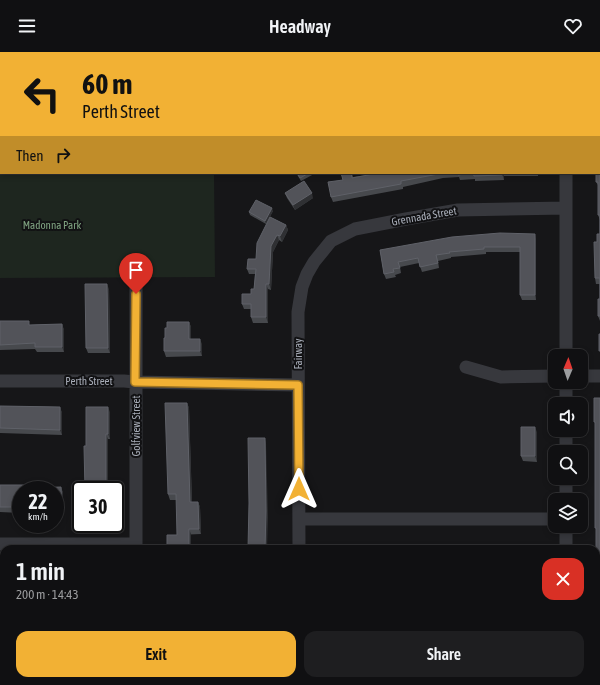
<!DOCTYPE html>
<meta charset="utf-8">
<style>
body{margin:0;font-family:"Asap Condensed",sans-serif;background:#1e1e20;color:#f1f3f6;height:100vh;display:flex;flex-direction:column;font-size:15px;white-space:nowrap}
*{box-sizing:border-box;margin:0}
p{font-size:13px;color:#9c9d9f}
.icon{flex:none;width:22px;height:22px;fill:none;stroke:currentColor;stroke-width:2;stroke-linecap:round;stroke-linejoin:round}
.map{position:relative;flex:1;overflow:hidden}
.panel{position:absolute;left:0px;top:493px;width:600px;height:140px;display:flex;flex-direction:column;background:#101012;border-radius:12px 12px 0 0;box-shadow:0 2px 6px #0003,0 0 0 1px #303032}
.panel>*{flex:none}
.banner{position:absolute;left:0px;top:0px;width:600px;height:122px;box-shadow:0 2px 6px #0003,0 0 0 1px #303032;background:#f2b134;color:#111;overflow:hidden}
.needle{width:26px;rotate:2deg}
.controls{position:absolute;left:548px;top:297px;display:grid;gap:8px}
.controls a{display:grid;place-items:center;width:40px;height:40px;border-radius:8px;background:#101012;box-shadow:0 2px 6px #0003,0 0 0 1px #303032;font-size:20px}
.speed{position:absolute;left:12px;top:429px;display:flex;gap:8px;font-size:20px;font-weight:700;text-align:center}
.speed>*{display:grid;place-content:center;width:52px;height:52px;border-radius:50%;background:#101012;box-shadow:0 2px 6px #0003,0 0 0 1px #303032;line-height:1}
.speed small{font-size:10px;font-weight:400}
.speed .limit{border:2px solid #111;border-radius:6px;background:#fff;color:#111}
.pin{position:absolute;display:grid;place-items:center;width:34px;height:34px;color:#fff;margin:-41px -17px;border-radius:50% 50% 50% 0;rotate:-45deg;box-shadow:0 0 4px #0007}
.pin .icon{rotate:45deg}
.me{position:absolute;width:44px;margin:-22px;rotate:0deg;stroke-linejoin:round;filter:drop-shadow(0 0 3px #0008)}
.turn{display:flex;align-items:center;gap:14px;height:84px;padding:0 16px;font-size:18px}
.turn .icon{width:52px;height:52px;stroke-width:2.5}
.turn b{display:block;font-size:28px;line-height:34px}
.then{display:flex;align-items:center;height:38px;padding:0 16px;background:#0003;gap:8px;font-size:15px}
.round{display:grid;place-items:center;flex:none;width:42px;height:42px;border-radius:12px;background:#1e1e20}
.head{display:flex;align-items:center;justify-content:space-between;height:68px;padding:0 16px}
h1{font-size:24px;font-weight:600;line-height:30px}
.button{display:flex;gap:8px;margin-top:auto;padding:8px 16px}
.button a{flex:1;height:46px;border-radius:12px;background:#f2b134;color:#111;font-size:16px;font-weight:600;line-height:46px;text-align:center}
.button a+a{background:#1e1e20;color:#f1f3f6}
header{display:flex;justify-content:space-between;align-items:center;height:52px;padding:0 16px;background:#101012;font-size:18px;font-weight:600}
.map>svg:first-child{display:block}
.green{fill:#1e261f}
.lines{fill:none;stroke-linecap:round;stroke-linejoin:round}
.street{stroke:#37383d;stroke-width:13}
.wall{fill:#47494d}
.shaded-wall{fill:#2f3033}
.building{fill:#525359;stroke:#5f6168}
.route-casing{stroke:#9d7322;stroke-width:10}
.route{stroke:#f2b134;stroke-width:7}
.labels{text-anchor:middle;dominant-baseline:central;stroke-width:4;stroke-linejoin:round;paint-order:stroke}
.street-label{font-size:11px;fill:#a8adb8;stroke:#111113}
.park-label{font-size:11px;fill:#7fa381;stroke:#111113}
</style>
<header><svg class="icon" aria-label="menu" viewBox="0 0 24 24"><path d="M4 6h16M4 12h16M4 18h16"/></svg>Headway<svg class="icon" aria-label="heart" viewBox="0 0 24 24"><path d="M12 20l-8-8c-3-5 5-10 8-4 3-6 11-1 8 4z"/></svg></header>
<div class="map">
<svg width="600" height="633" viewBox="0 0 600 633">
<rect width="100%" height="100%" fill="#161618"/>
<!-- green -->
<path class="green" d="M0 0H213L1 1V121H214L215 225 0 226Z"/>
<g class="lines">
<!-- street -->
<path class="street" d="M565 0V1
M566 121V304
M136 227V497
M466 315 501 325 555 324
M581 324H600
M0 329H124L135 330 298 333
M566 352V330
M566 400V378
M566 448V426
M299 467H555
M566 474V497
M0 492H136
M299 497 298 260 302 235 307 222 314 210 331 189 355 177 406 167 458 158 566 156
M138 629V633
M300 629V633
M566 629V633
M413 631V633"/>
</g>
<!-- wall -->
<path class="wall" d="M600 32V269L598 264 600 247V232H596L595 226 597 190 600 182V168L598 163V133L596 130Z
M296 121H313L314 122 301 129Z
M341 121H352L353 125 379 121H538V124H504V128L475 129V127L460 128 459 125 443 126 403 135V137L333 150 331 145 343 128Z
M285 141 313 146 295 158 287 146Z
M273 159 266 172 250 163 249 160Z
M286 173 288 178 282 190 279 188 273 200 271 238 268 237V271H253L251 265V257H244L242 252 251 242 254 237 255 222H249L247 217Z
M536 187V248H522L520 243V200H486V202L451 205V206L438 209 439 216 422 220 419 211 400 215 401 221 395 223 396 225 386 227 384 222 380 198Z
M109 237 110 301H88L86 296Z
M0 269 30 273 62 272 64 278V300H37L35 297 0 298Z
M189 270 191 275V287L202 292V304L166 305 164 299 167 276Z
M187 351 189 356 192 450H198L200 455 201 482 177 483V448H170L168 442Z
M0 354 60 355 62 361V383L0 381Z
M110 360V387H108V433L109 436 86 394Z
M537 380V410L523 409 521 404Z
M0 433H29L30 436 61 435 63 441V463H55V438H21V461L0 460Z
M0 516H4V543H0Z
M0 589H4V616H0Z"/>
<!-- shaded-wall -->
<path class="shaded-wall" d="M502 121H503L504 124V128Z
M312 141 313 146 295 158 293 153Z
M272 156 273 159 266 172 265 169Z
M286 173 288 178 282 190 280 184Z
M535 182 536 187V248L535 243Z
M277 183 279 188 273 200 271 238 269 232 271 194Z
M107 232 109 237 110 301 108 296Z
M266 232 268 237V271L266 265Z
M189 270 191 275V292L189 287Z
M62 272 64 278V300L62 295Z
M200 287 202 292V304L200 299Z
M187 351 189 356 192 455 190 450Z
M60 355 62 361V383L60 378Z
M108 355 110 360V387L108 382Z
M535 375 537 380V410L535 404Z
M106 382 108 387V433L109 438H107L106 431Z
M265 386 266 391 268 465 267 497H265Z
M61 435 63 441V463L62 458Z
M198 450 200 455 201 482 199 477Z
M189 477 191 482V497H189Z
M189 629H191V633H189Z
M536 629H538V633H536Z"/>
<!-- building -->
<path class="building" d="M514 0H534V1H514Z
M599 32H600V264H598V247H600V226H595L594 190H597V182H600V163H598V130H596V121H599Z
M297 121H309L300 126Z
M341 121H351L352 126 379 121H444L401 129V132L331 145 328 130 343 128Z
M458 121H502V123L474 124 473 121 458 123Z
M304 129 312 141 293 153 285 141Z
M256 148 272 156 265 169 249 160Z
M270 165 286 173 280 184 277 183 271 194 269 232H266V265H251V252H242V242H251V237H254L256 217H247L248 207H256L257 191Z
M500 181 535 182V243H520V195H484V197L449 200 450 201 436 203 438 211 420 215 418 206 398 210 400 216 393 217 394 220 384 222 380 198 452 185Z
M85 232H107L108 296H86Z
M0 269H29V273L62 272V295H35V291L0 293Z
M167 270H189V287H200V299H164V286H165V276H167Z
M599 282H600V299H599Z
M594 346H600V633H597V614H596V476H595V370H594Z
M165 351H187L190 450H198L199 477H189V497H167V483H177L176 442H168Z
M0 354 60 355V378L0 376Z
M86 355H108V382H106V431H107V438H85L84 394H86Z
M521 375H535V404H521Z
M248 386H265L266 459 265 497H248L249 451Z
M0 433H29V436L61 435 62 458H55V438H21V455H0Z
M0 516H4V538H0Z
M0 589H4V611H0Z
M167 629H189V633H167Z
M522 629H536V633H522Z"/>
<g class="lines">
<defs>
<path id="route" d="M136 242 135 330 298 333 299 437"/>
</defs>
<!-- route casing -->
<use href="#route" class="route-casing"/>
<!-- route -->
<use href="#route" class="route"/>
</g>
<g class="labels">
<!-- street labels -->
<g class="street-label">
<text transform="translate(424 164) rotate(-10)">Grennada Street</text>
<text transform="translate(298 302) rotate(-90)">Fairway</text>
<text x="89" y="329">Perth Street</text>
<text transform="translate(136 374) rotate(-90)">Golfview Street</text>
</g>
<!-- park labels -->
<g class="park-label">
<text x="52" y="173">Madonna Park</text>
</g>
</g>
</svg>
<div class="controls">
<a><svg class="needle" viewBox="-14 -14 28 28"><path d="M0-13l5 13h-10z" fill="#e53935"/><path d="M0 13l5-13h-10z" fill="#9c9d9f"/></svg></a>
<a><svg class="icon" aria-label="sound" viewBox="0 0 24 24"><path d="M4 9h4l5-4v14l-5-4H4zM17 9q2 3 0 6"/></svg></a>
<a><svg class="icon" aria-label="search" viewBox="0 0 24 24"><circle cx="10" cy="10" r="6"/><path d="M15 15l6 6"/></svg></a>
<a><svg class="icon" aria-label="layers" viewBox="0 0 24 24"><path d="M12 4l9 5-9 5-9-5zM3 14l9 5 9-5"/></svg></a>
</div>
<div class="speed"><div>22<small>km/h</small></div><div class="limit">30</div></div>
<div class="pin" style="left:136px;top:242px;background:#d93025"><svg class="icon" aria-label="arrive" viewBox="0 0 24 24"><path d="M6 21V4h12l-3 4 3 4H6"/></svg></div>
<svg class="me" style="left:299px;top:437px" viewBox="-20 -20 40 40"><path d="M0-17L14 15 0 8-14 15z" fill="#f2b134" stroke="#fff" stroke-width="4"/></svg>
<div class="banner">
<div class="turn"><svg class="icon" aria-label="left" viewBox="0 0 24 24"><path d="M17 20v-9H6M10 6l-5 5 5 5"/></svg><div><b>60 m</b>Perth Street</div></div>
<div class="then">Then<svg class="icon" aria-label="right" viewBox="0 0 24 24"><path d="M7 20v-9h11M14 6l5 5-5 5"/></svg></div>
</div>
<section class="panel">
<div class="head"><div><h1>1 min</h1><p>200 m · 14:43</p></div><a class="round" style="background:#d93025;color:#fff"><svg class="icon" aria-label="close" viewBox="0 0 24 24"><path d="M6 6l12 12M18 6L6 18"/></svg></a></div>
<div class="button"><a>Exit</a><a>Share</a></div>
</section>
</div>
